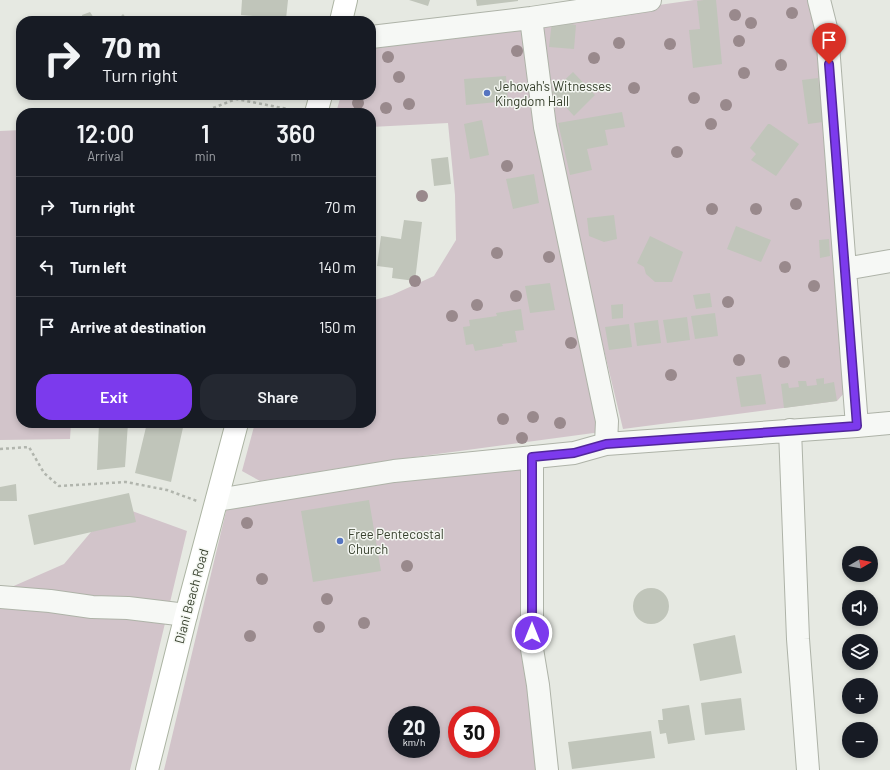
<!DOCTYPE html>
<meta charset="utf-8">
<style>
body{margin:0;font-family:Barlow,sans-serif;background:#242831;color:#f1f3f6;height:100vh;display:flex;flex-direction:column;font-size:15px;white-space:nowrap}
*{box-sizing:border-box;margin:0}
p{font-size:13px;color:#9ea1a6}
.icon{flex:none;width:22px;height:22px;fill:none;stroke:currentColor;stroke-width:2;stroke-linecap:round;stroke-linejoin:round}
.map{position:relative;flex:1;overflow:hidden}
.details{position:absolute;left:16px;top:108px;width:360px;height:320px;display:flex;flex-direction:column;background:#171b24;border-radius:16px;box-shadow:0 2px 6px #0003}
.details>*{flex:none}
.top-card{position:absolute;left:16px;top:16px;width:360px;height:84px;border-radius:16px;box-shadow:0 2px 6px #0003;background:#171b24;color:#f1f3f6;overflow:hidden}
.needle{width:26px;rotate:80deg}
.buttons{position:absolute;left:842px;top:546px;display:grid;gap:8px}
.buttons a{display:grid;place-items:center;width:36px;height:36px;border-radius:50%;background:#171b24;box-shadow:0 2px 6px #0003;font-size:20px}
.speed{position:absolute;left:388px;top:706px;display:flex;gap:8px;font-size:20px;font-weight:700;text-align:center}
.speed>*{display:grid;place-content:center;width:52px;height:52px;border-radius:50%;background:#171b24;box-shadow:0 2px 6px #0003;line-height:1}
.speed small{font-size:10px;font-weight:400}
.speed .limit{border:6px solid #d22;background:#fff;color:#111}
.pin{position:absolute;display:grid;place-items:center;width:34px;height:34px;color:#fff;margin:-41px -17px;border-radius:50% 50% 50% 0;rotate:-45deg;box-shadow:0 0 4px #0007}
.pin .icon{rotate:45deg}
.me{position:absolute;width:44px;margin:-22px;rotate:0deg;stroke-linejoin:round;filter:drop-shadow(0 0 3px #0008)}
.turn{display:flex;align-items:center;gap:14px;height:84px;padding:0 20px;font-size:18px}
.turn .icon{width:52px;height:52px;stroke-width:2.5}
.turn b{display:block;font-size:28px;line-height:34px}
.eta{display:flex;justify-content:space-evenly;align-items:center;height:68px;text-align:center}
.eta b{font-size:24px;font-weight:600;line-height:28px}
.cta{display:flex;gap:8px;margin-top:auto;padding:8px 20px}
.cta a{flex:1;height:46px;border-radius:16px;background:#7c3aed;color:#fff;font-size:16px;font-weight:600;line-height:46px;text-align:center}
.cta a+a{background:#242831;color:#f1f3f6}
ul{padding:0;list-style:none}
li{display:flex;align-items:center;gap:12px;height:60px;padding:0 20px;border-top:1px solid #363941}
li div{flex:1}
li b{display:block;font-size:15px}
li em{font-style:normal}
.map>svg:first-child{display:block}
.green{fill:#d2c4ca;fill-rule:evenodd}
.building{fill:#c0c5ba}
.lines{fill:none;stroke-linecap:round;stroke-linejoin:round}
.minor-casing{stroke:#aeb3a8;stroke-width:24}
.major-casing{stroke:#acb4a3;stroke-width:24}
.path{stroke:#b1b5ad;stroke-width:2.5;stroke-dasharray:3 3;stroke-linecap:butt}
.minor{stroke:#f6f8f5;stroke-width:22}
.major{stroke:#fff;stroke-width:22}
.tree{fill:#99898c}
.route-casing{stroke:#51269a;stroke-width:10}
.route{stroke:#7c3aed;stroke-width:7}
.poi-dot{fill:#5574c0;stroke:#f4f7f2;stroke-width:1.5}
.labels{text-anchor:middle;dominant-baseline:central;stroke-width:3;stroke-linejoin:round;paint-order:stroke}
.poi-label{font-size:13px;fill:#363f2c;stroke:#f4f7f2;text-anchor:start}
.street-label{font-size:13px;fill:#363f2c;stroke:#f4f7f2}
</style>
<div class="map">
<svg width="890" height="770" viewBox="0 0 890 770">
<rect width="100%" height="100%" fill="#e6e9e2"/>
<!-- green -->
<path class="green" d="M694 0H812L820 33 846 391 837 401 623 429 570 209 552 124 539 22Z
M523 27 601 432 385 461 260 481 242 471 255 423H371V301L392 295 434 276 456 240 455 195 448 123 371 127V113H336L341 95H371V38Z
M21 130V423H71L70 439 0 440V131Z
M525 465 542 770H164L228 503ZM397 715H431V749H397ZM457 715H491V749H457Z
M132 511 187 531 130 770H0V592L64 564 91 532Z"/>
<!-- building -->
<path class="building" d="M242 0H288L286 19 241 15Z
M409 0H430L428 6Z
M476 0H518V1L477 6Z
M704 0H716L722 64 693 68 689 30 700 29 697 1Z
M90 12 96 21H83L82 15Z
M123 14 129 21H123L120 17Z
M552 21 576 25 574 49 549 47Z
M573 72 595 95 574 116 552 92Z
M506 76 508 101 466 105 464 79Z
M818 78 823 122 808 124 802 80Z
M622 112 625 127 605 130 608 145 587 149 592 170 570 175 558 123Z
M482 120 489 155 470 159 464 124Z
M768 124H770L799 144 776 176 751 160 756 154 750 148Z
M448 157 451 184 434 186 431 159Z
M534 174 539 203 513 209 506 179Z
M614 215 617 239 604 242 589 236 587 218Z
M404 220 422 222 415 281 392 278 393 268 377 266 381 236 401 239Z
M736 226 771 240 761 262 727 249Z
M650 236 683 252 672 282H655L646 274 644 267 637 263Z
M829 239 830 256 820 258 819 240Z
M550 283 555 310 530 313 525 286Z
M710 293 712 307 696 309 693 295Z
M623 304V318L612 319 611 305Z
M521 309 524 330 515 331 517 342 502 344 503 346 475 351 473 344 466 345 463 327 470 326 469 320 497 316 496 313Z
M715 313 718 336 695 339 691 316Z
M687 317 690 340 667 343 663 320Z
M658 320 661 343 637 346 634 323Z
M629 324 632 347 609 350 605 327Z
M761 374 766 404 741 407 736 377Z
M824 378V384L834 382 837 401 784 408 781 384 788 383 789 388 799 387 798 381H806L807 386 817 385 816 379Z
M99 423H128L125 467 97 470Z
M147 423H184L171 482 135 473Z
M16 484 17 501H0V487Z
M129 493 136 522 34 545 28 515Z
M369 500 381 571 313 582 301 511Z
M633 606a18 18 0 1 1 36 0a18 18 0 1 1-36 0Z
M735 635 742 673 700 681 693 644Z
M741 698 745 730 705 735 701 703Z
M689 705 695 740 668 744 666 733 660 734 658 720H663L662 709Z
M651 731 655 758 572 769 568 742Z"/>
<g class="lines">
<defs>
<path id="minor" d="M819 0 827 32 845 269
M531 18 545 127 607 421 606 444
M371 37 531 18 650 0
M857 426 890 423
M790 430 798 639 808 770
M532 457V649L538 685 547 770
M217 500 394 471 574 453 606 444 857 426 845 269 890 261
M0 597 50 601 92 607 128 608 186 615"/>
<path id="major" d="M341 21 346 0
M316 113 321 95
M147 770 186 615 237 423"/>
</defs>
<!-- minor casing -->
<use href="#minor" class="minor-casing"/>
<!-- major casing -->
<use href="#major" class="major-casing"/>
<!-- path -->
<path class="path" d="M210 113 213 108 236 99 298 111
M0 449 29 447 44 473 59 486 126 482 167 490 197 501"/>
<!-- minor -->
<use href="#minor" class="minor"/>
<!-- major -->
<use href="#major" class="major"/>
</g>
<!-- trees -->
<g class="tree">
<circle cx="792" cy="13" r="6"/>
<circle cx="735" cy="15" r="6"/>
<circle cx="751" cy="23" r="6"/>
<circle cx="739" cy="41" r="6"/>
<circle cx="619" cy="43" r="6"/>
<circle cx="670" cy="44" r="6"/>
<circle cx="517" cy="51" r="6"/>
<circle cx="388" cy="57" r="6"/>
<circle cx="594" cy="58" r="6"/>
<circle cx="781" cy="65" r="6"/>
<circle cx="744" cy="73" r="6"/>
<circle cx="399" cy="77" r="6"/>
<circle cx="634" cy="88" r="6"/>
<circle cx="694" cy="98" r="6"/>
<circle cx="358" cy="103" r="6"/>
<circle cx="409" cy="104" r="6"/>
<circle cx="726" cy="105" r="6"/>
<circle cx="386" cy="108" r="6"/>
<circle cx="711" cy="124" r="6"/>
<circle cx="677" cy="152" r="6"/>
<circle cx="507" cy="166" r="6"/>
<circle cx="422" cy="196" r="6"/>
<circle cx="796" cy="204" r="6"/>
<circle cx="712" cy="209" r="6"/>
<circle cx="756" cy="209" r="6"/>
<circle cx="497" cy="253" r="6"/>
<circle cx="549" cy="257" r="6"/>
<circle cx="785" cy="267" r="6"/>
<circle cx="415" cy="281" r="6"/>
<circle cx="814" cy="286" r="6"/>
<circle cx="516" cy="296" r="6"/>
<circle cx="728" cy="302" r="6"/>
<circle cx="477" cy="305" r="6"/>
<circle cx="452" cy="316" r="6"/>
<circle cx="571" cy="343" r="6"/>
<circle cx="739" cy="360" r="6"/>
<circle cx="784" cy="362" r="6"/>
<circle cx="671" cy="375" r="6"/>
<circle cx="533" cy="417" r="6"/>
<circle cx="503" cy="419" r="6"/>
<circle cx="560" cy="423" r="6"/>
<circle cx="522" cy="438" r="6"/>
<circle cx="247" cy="523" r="6"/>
<circle cx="407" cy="566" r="6"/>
<circle cx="262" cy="579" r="6"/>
<circle cx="327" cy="599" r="6"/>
<circle cx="364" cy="623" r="6"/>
<circle cx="319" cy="627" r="6"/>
<circle cx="250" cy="636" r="6"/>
</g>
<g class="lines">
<defs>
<path id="route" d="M532 633V457L574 453 606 444 857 426 829 64"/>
</defs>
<!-- route casing -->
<use href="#route" class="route-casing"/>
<!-- route -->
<use href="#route" class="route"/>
</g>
<!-- markers -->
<g class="poi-dot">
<circle cx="487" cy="93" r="4"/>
<circle cx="340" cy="541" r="4"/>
</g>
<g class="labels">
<!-- poi labels -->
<g class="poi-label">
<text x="495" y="86">Jehovah's Witnesses<tspan x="495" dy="15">Kingdom Hall</tspan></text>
<text x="348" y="534">Free Pentecostal<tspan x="348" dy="15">Church</tspan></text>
</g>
<!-- street labels -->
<g class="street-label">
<text transform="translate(191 596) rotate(-75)">Diani Beach Road</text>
</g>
</g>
</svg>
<div class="buttons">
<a><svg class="needle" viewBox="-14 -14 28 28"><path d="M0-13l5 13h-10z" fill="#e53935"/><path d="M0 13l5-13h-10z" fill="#9ea1a6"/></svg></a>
<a><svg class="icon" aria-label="sound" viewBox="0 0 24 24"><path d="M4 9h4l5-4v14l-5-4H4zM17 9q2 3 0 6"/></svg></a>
<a><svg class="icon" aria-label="layers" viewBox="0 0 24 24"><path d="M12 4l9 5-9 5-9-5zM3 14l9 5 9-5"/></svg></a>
<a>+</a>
<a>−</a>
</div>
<div class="speed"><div>20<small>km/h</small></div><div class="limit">30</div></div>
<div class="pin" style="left:829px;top:64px;background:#d93025"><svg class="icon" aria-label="arrive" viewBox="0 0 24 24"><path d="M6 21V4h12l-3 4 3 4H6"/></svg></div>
<svg class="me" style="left:532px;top:633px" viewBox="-20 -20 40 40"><circle r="17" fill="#7c3aed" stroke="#fff" stroke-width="3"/><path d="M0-11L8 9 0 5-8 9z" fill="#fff"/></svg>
<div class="top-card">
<div class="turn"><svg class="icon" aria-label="right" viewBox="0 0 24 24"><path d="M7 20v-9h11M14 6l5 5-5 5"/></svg><div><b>70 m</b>Turn right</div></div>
</div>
<section class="details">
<div class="eta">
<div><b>12:00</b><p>Arrival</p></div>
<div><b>1</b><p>min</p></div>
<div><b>360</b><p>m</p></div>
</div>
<ul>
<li><svg class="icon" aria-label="right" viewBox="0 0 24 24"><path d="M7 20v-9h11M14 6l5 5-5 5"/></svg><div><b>Turn right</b></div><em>70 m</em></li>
<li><svg class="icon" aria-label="left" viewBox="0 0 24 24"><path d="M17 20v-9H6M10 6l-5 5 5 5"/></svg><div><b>Turn left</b></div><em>140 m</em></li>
<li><svg class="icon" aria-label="arrive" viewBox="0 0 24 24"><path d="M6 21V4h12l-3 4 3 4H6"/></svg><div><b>Arrive at destination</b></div><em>150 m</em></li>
</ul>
<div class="cta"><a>Exit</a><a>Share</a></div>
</section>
</div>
